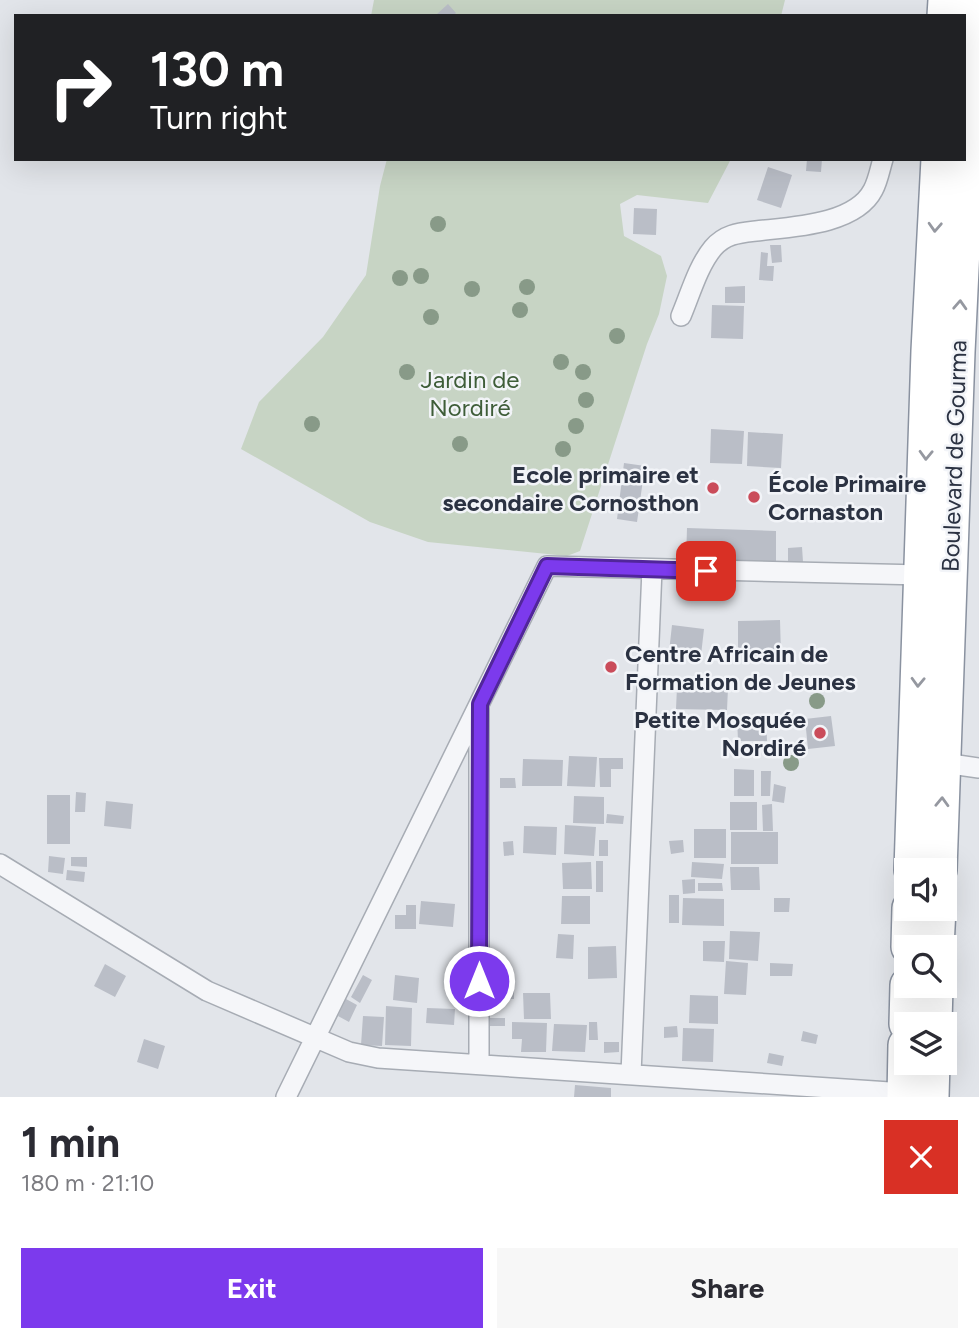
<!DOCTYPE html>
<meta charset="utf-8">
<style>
body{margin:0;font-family:Figtree,sans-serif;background:#f7f7f7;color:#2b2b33;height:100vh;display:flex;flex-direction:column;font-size:26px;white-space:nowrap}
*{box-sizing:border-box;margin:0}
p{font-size:23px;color:#7c7c81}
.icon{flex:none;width:38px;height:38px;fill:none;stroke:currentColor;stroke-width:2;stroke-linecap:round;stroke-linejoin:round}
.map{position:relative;height:1097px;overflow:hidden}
.sheet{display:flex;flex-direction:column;background:#fff;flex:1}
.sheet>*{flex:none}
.guide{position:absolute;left:14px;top:14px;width:952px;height:147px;border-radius:0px;box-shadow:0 7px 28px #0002;background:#202124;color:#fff;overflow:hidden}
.controls{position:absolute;left:894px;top:858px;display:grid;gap:14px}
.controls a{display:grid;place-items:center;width:63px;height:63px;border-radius:0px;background:#fff;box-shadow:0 7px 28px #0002;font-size:35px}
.pin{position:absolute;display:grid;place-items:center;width:60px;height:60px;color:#fff;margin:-30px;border-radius:14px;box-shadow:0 4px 10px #0006}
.me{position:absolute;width:77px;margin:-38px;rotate:0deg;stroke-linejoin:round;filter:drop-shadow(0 0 5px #0008)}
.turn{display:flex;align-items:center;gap:24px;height:147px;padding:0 21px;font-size:32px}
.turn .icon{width:91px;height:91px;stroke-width:2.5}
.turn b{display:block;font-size:49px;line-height:60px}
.round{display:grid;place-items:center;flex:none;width:74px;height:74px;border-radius:0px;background:#f7f7f7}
.overview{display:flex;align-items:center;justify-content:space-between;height:119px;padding:0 21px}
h1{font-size:42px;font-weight:700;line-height:52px}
.button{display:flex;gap:14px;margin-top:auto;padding:14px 21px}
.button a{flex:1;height:80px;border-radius:0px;background:#7c3aed;color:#fff;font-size:28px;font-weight:700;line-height:80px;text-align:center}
.button a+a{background:#f7f7f7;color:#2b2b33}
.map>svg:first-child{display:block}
.green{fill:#c7d4c4}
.building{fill:#babec7}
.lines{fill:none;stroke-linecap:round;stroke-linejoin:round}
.street-casing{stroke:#a7acb4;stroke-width:22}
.highway-casing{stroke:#8a92a0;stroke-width:38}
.street{stroke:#f5f6f9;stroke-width:19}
.highway{stroke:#fff;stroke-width:35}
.tree{fill:#889a88}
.oneway{stroke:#9598a0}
.route-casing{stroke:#51269a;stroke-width:18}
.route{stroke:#7c3aed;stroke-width:12}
.poi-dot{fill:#ca4c5a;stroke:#f2f4f8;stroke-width:2.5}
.labels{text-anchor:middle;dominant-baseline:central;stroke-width:5;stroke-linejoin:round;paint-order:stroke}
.park-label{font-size:24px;fill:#3e5d38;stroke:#f2f4f8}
.street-label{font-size:24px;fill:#2b3242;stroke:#f2f4f8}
.poi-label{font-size:24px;font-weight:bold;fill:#2b3242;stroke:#f2f4f8;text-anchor:end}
</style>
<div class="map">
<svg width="979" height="1097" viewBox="0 0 979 1097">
<rect width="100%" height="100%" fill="#e2e5ea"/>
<!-- green -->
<path class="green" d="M374 0H785L781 16H371Z
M387 159H731L708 203 637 195 620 204 624 236 661 256 667 276 659 314 647 344 580 551 567 556 428 542 370 522 241 449 259 402 323 337 366 275 380 186Z"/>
<!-- building -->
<path class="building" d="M448 4 456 13 453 16H439L437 14Z
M807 159H822L821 172 806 171Z
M768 167 792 175 781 208 757 200Z
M634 208 657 209 656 235 633 234Z
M770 245H781L782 262 772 263Z
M761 252 768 253 767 266H774L773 281 759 280Z
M745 286V303H725V287Z
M712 305 744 306 743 339 711 338Z
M711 429 744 431 742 464 710 463Z
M748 432 783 434 781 468 747 466Z
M624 463 645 466 637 522 617 519Z
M687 528 776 531V562L686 559Z
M802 547 803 562 788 563V548Z
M780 620 781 656H738V621Z
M672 625 704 629 701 655 669 652Z
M677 687 728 688 727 710 676 709Z
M766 716 767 741H738L737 717Z
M831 716 835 746 808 749 805 719Z
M569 756 597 757 595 787 567 786Z
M599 758H623V769H611V787H600Z
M523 759 563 760 562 786H522Z
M734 769 754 770V796H734Z
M761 771H771L770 796H761Z
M500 778H515L516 788H500Z
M774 784 786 787 784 803 772 801Z
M76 792 86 793 85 812H75Z
M47 795H70V844H47Z
M574 796 604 797V824L573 823Z
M106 801 133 804 131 829 104 826Z
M730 802H757V830H730Z
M772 804 773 831H763L762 805Z
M607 814 624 816 623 824 606 823Z
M565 825 596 827 594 856 564 854Z
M524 826 557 827 556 855 523 853Z
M694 829H726V858H694Z
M731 832H778V864H731Z
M599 840H608V856H599Z
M683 840 684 852 671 854 669 841Z
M513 841 514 855 504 856 503 842Z
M49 856 65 858 63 874 48 872Z
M71 857H87V867L71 866Z
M596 861H603V892H596Z
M591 862 592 889H563L562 863Z
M692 862 724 864 722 879 691 877Z
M730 867H759L760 890H731Z
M67 870 85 872 84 882 66 880Z
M695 879V893L683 894 682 880Z
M698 883H722L723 891H698Z
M669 895H679V923H669Z
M562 896H590V924H561Z
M683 898 724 899V926L682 925Z
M774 898H790L789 912H774Z
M421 901 455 904 453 927 419 924Z
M406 905H416V929H395V915H406Z
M730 931 760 932 758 961 729 959Z
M558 934 574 935 573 959 556 958Z
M703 941H725L724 962 703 961Z
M616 946 617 978 588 979V947Z
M494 961 505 962 504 984 492 983Z
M726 961 748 963 746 995 724 994Z
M770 963 793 964 792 976H770Z
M105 964 126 976 115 997 94 986Z
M363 975 372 980 360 1003 351 997Z
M395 975 419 978 417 1003 393 1000Z
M489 986H514V999H490Z
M523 993H550L551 1019H524Z
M690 995 718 996V1024L689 1023Z
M346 999 357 1005 349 1022 338 1016Z
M386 1006 412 1008 411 1046 385 1045Z
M427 1008 455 1009 454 1025 426 1023Z
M363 1016 384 1017 382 1046 361 1045Z
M487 1018H505V1026H488Z
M512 1022 547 1023 546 1052H521L522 1039H512Z
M589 1022H597L598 1040H589Z
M554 1024 587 1025 585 1052 552 1051Z
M677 1026 678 1037 664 1038V1027Z
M683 1028 714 1029 713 1062 682 1061Z
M803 1031 818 1035 816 1044 801 1041Z
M144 1039 165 1046 158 1069 137 1062Z
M604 1042H619V1052L604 1053Z
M769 1053 784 1056 782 1066 767 1063Z
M575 1085 611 1088V1097H574Z"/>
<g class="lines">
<defs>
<path id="street" d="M681 316C690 295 698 266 713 248 725 234 739 233 756 231 791 227 855 225 873 190 878 181 880 169 883 159
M944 763 979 768
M0 864 207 991 349 1052 378 1058 905 1093
M479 1064V708
M631 1074 652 569
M286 1097 547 566 922 575"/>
<path id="highway" d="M945 16 946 0
M912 870 929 351 939 159
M939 870 957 352 974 0
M909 947 910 908
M936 947 938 908
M907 1024 908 985
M934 1024 935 985
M905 1097 906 1045
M931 1097 932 1062"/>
</defs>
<!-- street casing -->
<use href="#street" class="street-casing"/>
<!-- highway casing -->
<use href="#highway" class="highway-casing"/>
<!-- street -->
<use href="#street" class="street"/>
<!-- highway -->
<use href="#highway" class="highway"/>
</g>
<!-- trees -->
<g class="tree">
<circle cx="438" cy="224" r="8"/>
<circle cx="421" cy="276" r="8"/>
<circle cx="400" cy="278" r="8"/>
<circle cx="527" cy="287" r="8"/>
<circle cx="472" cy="289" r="8"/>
<circle cx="520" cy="310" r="8"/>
<circle cx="431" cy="317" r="8"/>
<circle cx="617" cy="336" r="8"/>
<circle cx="561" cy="362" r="8"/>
<circle cx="407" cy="372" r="8"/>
<circle cx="583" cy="372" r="8"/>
<circle cx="586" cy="400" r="8"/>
<circle cx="312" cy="424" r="8"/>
<circle cx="576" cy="426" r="8"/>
<circle cx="460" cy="444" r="8"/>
<circle cx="563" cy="449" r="8"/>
<circle cx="700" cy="580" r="8"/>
<circle cx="817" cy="701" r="8"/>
<circle cx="791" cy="763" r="8"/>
</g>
<!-- one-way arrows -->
<defs><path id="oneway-chevron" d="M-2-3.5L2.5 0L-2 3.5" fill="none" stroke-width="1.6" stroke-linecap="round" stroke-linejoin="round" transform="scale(1.75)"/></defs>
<g class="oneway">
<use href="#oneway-chevron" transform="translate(935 227) rotate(93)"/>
<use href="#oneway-chevron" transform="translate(960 305) rotate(-87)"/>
<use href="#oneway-chevron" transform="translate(926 455) rotate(92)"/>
<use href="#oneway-chevron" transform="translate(918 682) rotate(92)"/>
<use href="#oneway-chevron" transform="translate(942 802) rotate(-88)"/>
</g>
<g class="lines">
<defs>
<path id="route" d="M479 981 480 704 547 566 706 571"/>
</defs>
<!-- route casing -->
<use href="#route" class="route-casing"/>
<!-- route -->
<use href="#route" class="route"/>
</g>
<!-- markers -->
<g class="poi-dot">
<circle cx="713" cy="488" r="7"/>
<circle cx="754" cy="497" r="7"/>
<circle cx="611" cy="667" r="7"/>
<circle cx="820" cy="733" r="7"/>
</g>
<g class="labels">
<!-- park labels -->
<g class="park-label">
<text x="470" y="379">Jardin de<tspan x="470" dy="28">Nordiré</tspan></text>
</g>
<!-- street labels -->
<g class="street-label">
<text transform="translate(954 456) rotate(-88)">Boulevard de Gourma</text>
</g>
<!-- poi labels -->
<g class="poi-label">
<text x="699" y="474">Ecole primaire et<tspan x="699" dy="28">secondaire Cornosthon</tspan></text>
<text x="768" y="483" text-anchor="start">École Primaire<tspan x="768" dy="28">Cornaston</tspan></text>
<text x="625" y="653" text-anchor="start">Centre Africain de<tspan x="625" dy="28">Formation de Jeunes</tspan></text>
<text x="806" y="719">Petite Mosquée<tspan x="806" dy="28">Nordiré</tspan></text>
</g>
</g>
</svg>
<div class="controls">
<a><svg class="icon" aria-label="sound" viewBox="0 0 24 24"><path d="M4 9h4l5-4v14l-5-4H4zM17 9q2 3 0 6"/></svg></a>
<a><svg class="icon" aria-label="search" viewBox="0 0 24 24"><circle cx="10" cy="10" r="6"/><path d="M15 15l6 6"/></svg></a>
<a><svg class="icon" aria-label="layers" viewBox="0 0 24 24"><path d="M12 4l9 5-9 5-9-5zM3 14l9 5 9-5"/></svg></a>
</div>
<div class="pin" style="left:706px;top:571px;background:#d93025"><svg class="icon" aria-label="arrive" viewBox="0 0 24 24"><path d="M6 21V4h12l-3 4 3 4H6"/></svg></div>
<svg class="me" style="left:479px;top:981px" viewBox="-20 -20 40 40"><circle r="17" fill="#7c3aed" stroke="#fff" stroke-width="3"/><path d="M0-11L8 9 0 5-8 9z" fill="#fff"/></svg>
<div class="guide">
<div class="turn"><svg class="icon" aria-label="right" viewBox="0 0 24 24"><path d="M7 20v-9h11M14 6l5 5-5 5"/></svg><div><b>130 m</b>Turn right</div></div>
</div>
</div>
<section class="sheet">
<div class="overview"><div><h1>1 min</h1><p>180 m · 21:10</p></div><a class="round" style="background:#d93025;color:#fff"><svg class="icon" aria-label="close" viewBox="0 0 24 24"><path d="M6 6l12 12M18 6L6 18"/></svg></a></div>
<div class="button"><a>Exit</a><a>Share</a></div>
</section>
